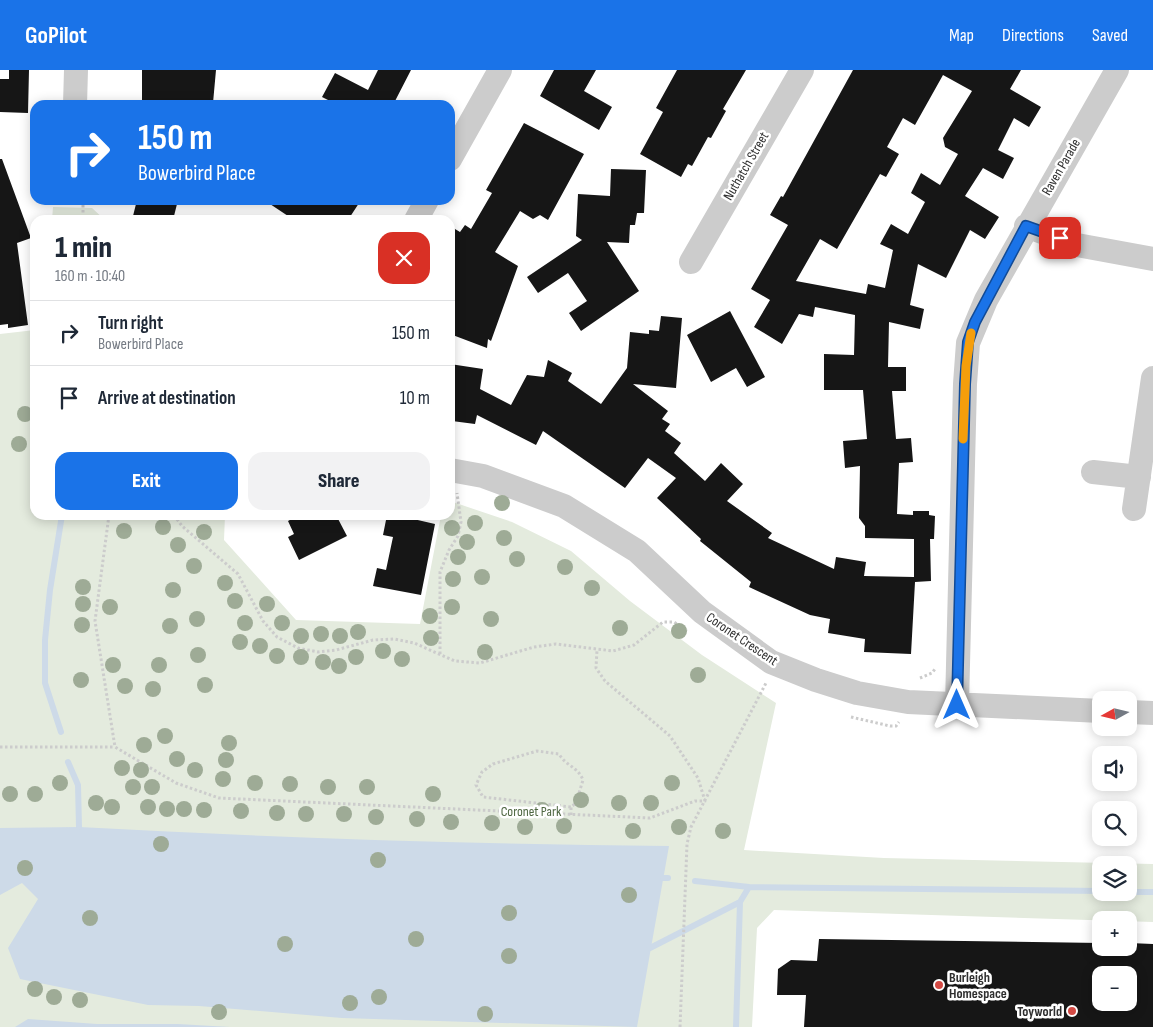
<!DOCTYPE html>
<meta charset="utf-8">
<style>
body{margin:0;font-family:"Sofia Sans Condensed",sans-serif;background:#f2f2f3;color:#1f2937;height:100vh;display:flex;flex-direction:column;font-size:19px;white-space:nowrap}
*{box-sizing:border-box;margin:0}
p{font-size:16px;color:#747a83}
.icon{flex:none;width:28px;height:28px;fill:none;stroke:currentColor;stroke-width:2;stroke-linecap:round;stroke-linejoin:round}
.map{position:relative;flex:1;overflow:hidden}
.drawer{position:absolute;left:30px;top:145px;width:425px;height:305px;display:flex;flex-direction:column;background:#fff;border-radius:15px;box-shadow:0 2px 12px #0003}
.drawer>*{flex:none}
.guide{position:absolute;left:30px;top:30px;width:425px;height:105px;border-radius:15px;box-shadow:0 2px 12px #0003;background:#1a73e8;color:#fff;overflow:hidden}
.needle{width:32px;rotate:262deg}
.tools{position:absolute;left:1092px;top:621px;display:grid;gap:10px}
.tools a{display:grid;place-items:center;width:45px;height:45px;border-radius:10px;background:#fff;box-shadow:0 2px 12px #0003;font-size:25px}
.pin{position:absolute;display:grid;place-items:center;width:42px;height:42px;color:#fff;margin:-21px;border-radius:10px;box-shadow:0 2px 8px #0006}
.me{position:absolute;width:55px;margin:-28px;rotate:0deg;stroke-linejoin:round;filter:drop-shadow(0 0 4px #0008)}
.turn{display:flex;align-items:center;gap:18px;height:105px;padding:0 25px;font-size:22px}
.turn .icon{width:65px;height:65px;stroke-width:2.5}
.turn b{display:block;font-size:35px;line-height:42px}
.round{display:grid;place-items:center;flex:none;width:52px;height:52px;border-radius:15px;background:#f2f2f3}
.summary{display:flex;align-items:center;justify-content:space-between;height:85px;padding:0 25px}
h1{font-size:30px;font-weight:800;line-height:38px}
.primary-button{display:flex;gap:10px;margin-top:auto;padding:10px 25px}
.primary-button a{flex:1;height:58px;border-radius:15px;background:#1a73e8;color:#fff;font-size:20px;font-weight:800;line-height:58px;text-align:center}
.primary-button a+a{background:#f2f2f3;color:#1f2937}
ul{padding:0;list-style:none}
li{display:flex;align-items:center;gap:15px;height:65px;padding:0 25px;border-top:1px solid #e0e1e3}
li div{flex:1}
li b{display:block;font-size:19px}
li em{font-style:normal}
header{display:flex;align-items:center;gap:30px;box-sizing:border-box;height:70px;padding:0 25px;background:#1a73e8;color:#fff}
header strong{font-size:24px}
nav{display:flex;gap:28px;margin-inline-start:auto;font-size:18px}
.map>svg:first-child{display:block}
.green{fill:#e4ebde;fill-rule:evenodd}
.water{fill:#cddae8}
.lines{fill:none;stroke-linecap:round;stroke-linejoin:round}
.stream{stroke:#cddae8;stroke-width:6}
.building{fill:#161616;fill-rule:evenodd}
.path{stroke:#ccc;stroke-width:3;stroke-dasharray:2.5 2.5;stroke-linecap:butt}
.street{stroke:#ccc;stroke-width:24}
.tree{fill:#9eab96}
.route-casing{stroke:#114b97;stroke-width:12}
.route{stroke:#1a73e8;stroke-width:9}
.slow{stroke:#f59e0b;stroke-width:9}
.poi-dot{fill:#d34a44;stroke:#fff;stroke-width:2}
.labels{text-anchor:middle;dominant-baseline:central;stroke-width:5;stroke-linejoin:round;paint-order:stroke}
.street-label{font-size:14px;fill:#2f2f2f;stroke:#fff}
.park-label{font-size:14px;fill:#4e6641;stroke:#fff}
.poi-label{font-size:14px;font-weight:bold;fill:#2f2f2f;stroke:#fff;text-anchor:start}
</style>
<header>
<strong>GoPilot</strong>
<nav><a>Map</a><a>Directions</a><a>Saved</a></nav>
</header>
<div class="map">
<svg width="1153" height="957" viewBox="0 0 1153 957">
<rect width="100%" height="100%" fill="#fff"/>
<!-- green -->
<path class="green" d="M53 137 92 138 105 150H52Z
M35 260V445H225L224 470 296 550 420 554 441 445H450V431L512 452 571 481 630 531 702 585 776 633 744 780 884 788 1153 794V852L774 840 757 858 752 957H0V264ZM1101 795H1129V822H1101Z"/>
<!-- water -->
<path class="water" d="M79 757C276 768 472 774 669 776L637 957 342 948 199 936 148 935 20 909 8 878 38 829 22 813 0 825V758Z
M28 949 97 954H178L230 957H15Z"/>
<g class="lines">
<!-- stream -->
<path class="stream" d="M61 662 45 613V570L50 520 62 445
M68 692 78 715 79 757
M663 808H668
M695 811 749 817
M1129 822H1153
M650 878 740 832
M736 957 740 832 749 817 1101 821"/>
</g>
<!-- building -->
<path class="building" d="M9 0H29L28 43 0 42V9H9Z
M142 0H216L213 33 142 31Z
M378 0H411L394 33 397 35H338L322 27 335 3 368 20Z
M554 0H596L584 21 612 37 599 60 540 26Z
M677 0H746L723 39 726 41 711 68 708 67 692 96 688 94 681 107 640 84 663 42 656 38Z
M853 0H1021L1010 19 1041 37 1029 57 1014 48 998 80 1014 88 1003 109 983 98 965 126 999 147 985 169 970 160 946 208 918 194 910 235 924 239 920 259 889 252 888 297H906V321H892L896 369 911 368 913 392 899 393 897 444 913 445V441H929V445L935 446 934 469H930L931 511 915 512 911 584 864 582 865 569 828 563 830 549 810 545 749 517 751 512 700 471 701 469 657 428 676 408 648 388 625 418 543 361 536 375 477 345 475 354 452 351 454 332 450 331V294L483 299 480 319 511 335 527 305 544 307 548 290 572 303 568 311 601 334 627 298 630 262 649 264V260L659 261 661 246 682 248 676 318 633 314 668 341 662 349 670 354 665 361 681 373 674 383 705 411 721 393 743 414 727 431 772 463 768 468 834 499 836 487 866 492 864 506 914 507V469L865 468V456L859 448 860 396 845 398 843 371 867 369 863 320H824V284L854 285 855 245 815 237 813 247 799 244 782 274 754 257 770 230 751 219 788 155 770 145 781 126 783 127ZM943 5 972 21 943 68 945 77 958 84 940 115 921 103 911 123 925 132 908 164 891 154 880 174 893 180 885 218 868 214 866 224 796 211 820 169 837 179 880 104 886 107 899 84 887 77 903 48 915 55Z
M524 53 584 84 548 150 540 145 533 149 520 141 495 182 518 196 491 271 488 269 487 278 450 264V156L460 162 465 155 471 159 492 123 486 120Z
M0 89H2L31 168 17 173 28 255 8 258V254L0 255Z
M611 99 646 100 644 143H637L635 155H630L629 173 607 172 639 221 581 261 569 243 587 231 568 203 538 223 527 207 582 170 576 166 578 124 610 126Z
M137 130H178L173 150H132Z
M264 130H361L348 150H294Z
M730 241 765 307 747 317 736 298 711 312 687 265Z
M299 445H336L347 466 299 490 288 467 294 464 288 451Z
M387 445H409V448L435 454 421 525 373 516 377 498 386 500 393 467 383 465Z
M819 869 1101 873V878H1129V873L1153 874V957H804L806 925H777L778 899 791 890 817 891ZM1101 905H1129V932H1101Z"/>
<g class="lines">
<!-- path -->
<path class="path" d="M83 130V150
M109 445 95 551 115 677 176 713 219 728 650 748 695 731H705L698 708 670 666 605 611 596 598 597 580
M174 445 182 456 238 504 263 551 277 567 298 578 318 582 336 580 373 570 394 569 414 573 455 591 480 593 534 577 556 574 613 581 634 575 663 552H674L687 561
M440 584V502L449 480 458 466 461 452 457 423
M920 608 932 603 935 599
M851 647 890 656H896L899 652
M0 677H115
M571 745V737L576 733 583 710C578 697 566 696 559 684L537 681 493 694 482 702 476 715 483 727 571 737
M680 957 687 774 691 757 766 613"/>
<!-- street -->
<path class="street" d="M75 35 76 0
M450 89 500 0
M416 150 427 130
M1026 156 1077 175 1153 189
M691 192 802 0
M450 400 483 406 564 436 637 481 702 542 771 592 816 610 857 623 908 632 1101 641
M1093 402 1139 407
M1134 439 1153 308
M957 635 965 314 968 273 986 230 1117 0
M1129 642 1153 643"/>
</g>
<!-- trees -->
<g class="tree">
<circle cx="25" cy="344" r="8"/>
<circle cx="19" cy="374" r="8"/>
<circle cx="502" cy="433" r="8"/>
<circle cx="475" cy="453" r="8"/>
<circle cx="163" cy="457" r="8"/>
<circle cx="452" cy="458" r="8"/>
<circle cx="124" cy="461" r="8"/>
<circle cx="204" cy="462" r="8"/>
<circle cx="504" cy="468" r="8"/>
<circle cx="467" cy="472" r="8"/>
<circle cx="178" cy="475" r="8"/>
<circle cx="458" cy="487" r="8"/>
<circle cx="517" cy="489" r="8"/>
<circle cx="194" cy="496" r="8"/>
<circle cx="565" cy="497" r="8"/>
<circle cx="482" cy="507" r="8"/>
<circle cx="453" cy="509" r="8"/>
<circle cx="225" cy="513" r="8"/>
<circle cx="83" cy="517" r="8"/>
<circle cx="592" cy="518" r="8"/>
<circle cx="173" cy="520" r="8"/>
<circle cx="235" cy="531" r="8"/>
<circle cx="83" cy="534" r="8"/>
<circle cx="267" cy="534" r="8"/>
<circle cx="110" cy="537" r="8"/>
<circle cx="452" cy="537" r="8"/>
<circle cx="430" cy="546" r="8"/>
<circle cx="197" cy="549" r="8"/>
<circle cx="491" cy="549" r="8"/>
<circle cx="245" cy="553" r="8"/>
<circle cx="282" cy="553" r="8"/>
<circle cx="82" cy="555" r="8"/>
<circle cx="170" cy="556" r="8"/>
<circle cx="620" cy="558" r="8"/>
<circle cx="679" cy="561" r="8"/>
<circle cx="358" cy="562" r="8"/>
<circle cx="321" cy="564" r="8"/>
<circle cx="301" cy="566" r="8"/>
<circle cx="340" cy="566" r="8"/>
<circle cx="431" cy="568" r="8"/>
<circle cx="240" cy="572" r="8"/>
<circle cx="260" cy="576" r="8"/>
<circle cx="383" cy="581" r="8"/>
<circle cx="485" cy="582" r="8"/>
<circle cx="198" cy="585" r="8"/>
<circle cx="277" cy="586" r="8"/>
<circle cx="301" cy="587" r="8"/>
<circle cx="356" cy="587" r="8"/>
<circle cx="402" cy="589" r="8"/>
<circle cx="323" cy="592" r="8"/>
<circle cx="113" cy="595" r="8"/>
<circle cx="159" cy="595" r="8"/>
<circle cx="339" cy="596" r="8"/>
<circle cx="698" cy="605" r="8"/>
<circle cx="81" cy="610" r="8"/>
<circle cx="205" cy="615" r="8"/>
<circle cx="125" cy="616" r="8"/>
<circle cx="153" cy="619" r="8"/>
<circle cx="165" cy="666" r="8"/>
<circle cx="229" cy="673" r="8"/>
<circle cx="144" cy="675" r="8"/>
<circle cx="177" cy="689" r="8"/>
<circle cx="226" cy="690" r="8"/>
<circle cx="122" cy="698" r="8"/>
<circle cx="141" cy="700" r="8"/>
<circle cx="195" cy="700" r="8"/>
<circle cx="223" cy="709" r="8"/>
<circle cx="60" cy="713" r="8"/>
<circle cx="255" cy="713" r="8"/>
<circle cx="672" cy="713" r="8"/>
<circle cx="290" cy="714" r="8"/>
<circle cx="133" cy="717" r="8"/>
<circle cx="152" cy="717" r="8"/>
<circle cx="328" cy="717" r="8"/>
<circle cx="367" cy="717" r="8"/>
<circle cx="10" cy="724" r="8"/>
<circle cx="35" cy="724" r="8"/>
<circle cx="433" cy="724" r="8"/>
<circle cx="581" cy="730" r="8"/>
<circle cx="96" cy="733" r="8"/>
<circle cx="619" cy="733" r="8"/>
<circle cx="651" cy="733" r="8"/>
<circle cx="112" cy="737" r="8"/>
<circle cx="148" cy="737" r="8"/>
<circle cx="167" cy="739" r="8"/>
<circle cx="184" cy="739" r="8"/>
<circle cx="204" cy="740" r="8"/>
<circle cx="542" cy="740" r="8"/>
<circle cx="241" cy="741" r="8"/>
<circle cx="277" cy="743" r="8"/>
<circle cx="306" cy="744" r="8"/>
<circle cx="344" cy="744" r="8"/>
<circle cx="376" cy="747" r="8"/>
<circle cx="417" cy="749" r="8"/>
<circle cx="451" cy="752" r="8"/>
<circle cx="492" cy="753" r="8"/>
<circle cx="564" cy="756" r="8"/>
<circle cx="525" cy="757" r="8"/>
<circle cx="679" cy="757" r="8"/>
<circle cx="633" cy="761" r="8"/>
<circle cx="723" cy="761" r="8"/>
<circle cx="161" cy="774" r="8"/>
<circle cx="378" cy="790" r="8"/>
<circle cx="25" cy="798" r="8"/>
<circle cx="629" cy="825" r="8"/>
<circle cx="509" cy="843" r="8"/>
<circle cx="90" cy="848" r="8"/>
<circle cx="416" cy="869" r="8"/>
<circle cx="285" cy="874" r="8"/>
<circle cx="509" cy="886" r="8"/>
<circle cx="35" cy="919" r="8"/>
<circle cx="54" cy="927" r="8"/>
<circle cx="379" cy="927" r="8"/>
<circle cx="80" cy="930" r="8"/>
<circle cx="350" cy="933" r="8"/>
<circle cx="219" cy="942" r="8"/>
<circle cx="485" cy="944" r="8"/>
</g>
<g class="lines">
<defs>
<path id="route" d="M957 635 965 314 968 272 975 252 1026 156 1060 168"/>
</defs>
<!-- route casing -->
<use href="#route" class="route-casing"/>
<!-- route -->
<use href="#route" class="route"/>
<!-- slow -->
<path class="slow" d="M963 369 966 296 971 263"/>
</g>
<!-- markers -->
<g class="poi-dot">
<circle cx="939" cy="915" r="5"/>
<circle cx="1072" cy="941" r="5"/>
</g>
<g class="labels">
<!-- street labels -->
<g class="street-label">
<text transform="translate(746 96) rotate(-60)">Nuthatch Street</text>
<text transform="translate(1061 97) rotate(-60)">Raven Parade</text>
<text transform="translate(742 569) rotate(34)">Coronet Crescent</text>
</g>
<!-- park labels -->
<g class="park-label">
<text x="531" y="741">Coronet Park</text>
</g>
<!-- poi labels -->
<g class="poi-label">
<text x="949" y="907">Burleigh<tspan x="949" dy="16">Homespace</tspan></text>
<text x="1062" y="941" text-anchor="end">Toyworld</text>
</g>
</g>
</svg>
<div class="tools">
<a><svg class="needle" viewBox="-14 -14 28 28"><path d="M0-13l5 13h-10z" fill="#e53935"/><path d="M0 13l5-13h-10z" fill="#747a83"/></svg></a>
<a><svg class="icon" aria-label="sound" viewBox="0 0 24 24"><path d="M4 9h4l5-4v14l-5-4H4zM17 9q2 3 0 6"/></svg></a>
<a><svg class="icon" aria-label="search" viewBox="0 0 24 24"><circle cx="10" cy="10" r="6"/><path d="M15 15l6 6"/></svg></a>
<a><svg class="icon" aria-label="layers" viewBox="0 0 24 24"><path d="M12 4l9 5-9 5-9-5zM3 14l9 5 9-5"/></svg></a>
<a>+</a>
<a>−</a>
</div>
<div class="pin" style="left:1060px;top:168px;background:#d93025"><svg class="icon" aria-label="arrive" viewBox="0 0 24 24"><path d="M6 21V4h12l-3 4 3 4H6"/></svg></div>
<svg class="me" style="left:957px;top:635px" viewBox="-20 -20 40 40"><path d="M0-17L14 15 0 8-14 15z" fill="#1a73e8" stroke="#fff" stroke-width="4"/></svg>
<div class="guide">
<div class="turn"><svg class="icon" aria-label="right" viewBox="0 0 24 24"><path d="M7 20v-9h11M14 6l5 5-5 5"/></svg><div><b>150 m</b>Bowerbird Place</div></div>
</div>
<section class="drawer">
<div class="summary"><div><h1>1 min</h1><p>160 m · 10:40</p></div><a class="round" style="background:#d93025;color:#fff"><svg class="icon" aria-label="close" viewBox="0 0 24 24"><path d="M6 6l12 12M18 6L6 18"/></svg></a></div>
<ul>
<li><svg class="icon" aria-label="right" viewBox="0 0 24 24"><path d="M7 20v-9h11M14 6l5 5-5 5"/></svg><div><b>Turn right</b><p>Bowerbird Place</p></div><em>150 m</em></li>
<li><svg class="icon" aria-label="arrive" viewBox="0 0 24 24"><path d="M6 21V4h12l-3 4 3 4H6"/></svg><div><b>Arrive at destination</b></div><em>10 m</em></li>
</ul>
<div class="primary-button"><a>Exit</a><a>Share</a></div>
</section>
</div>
